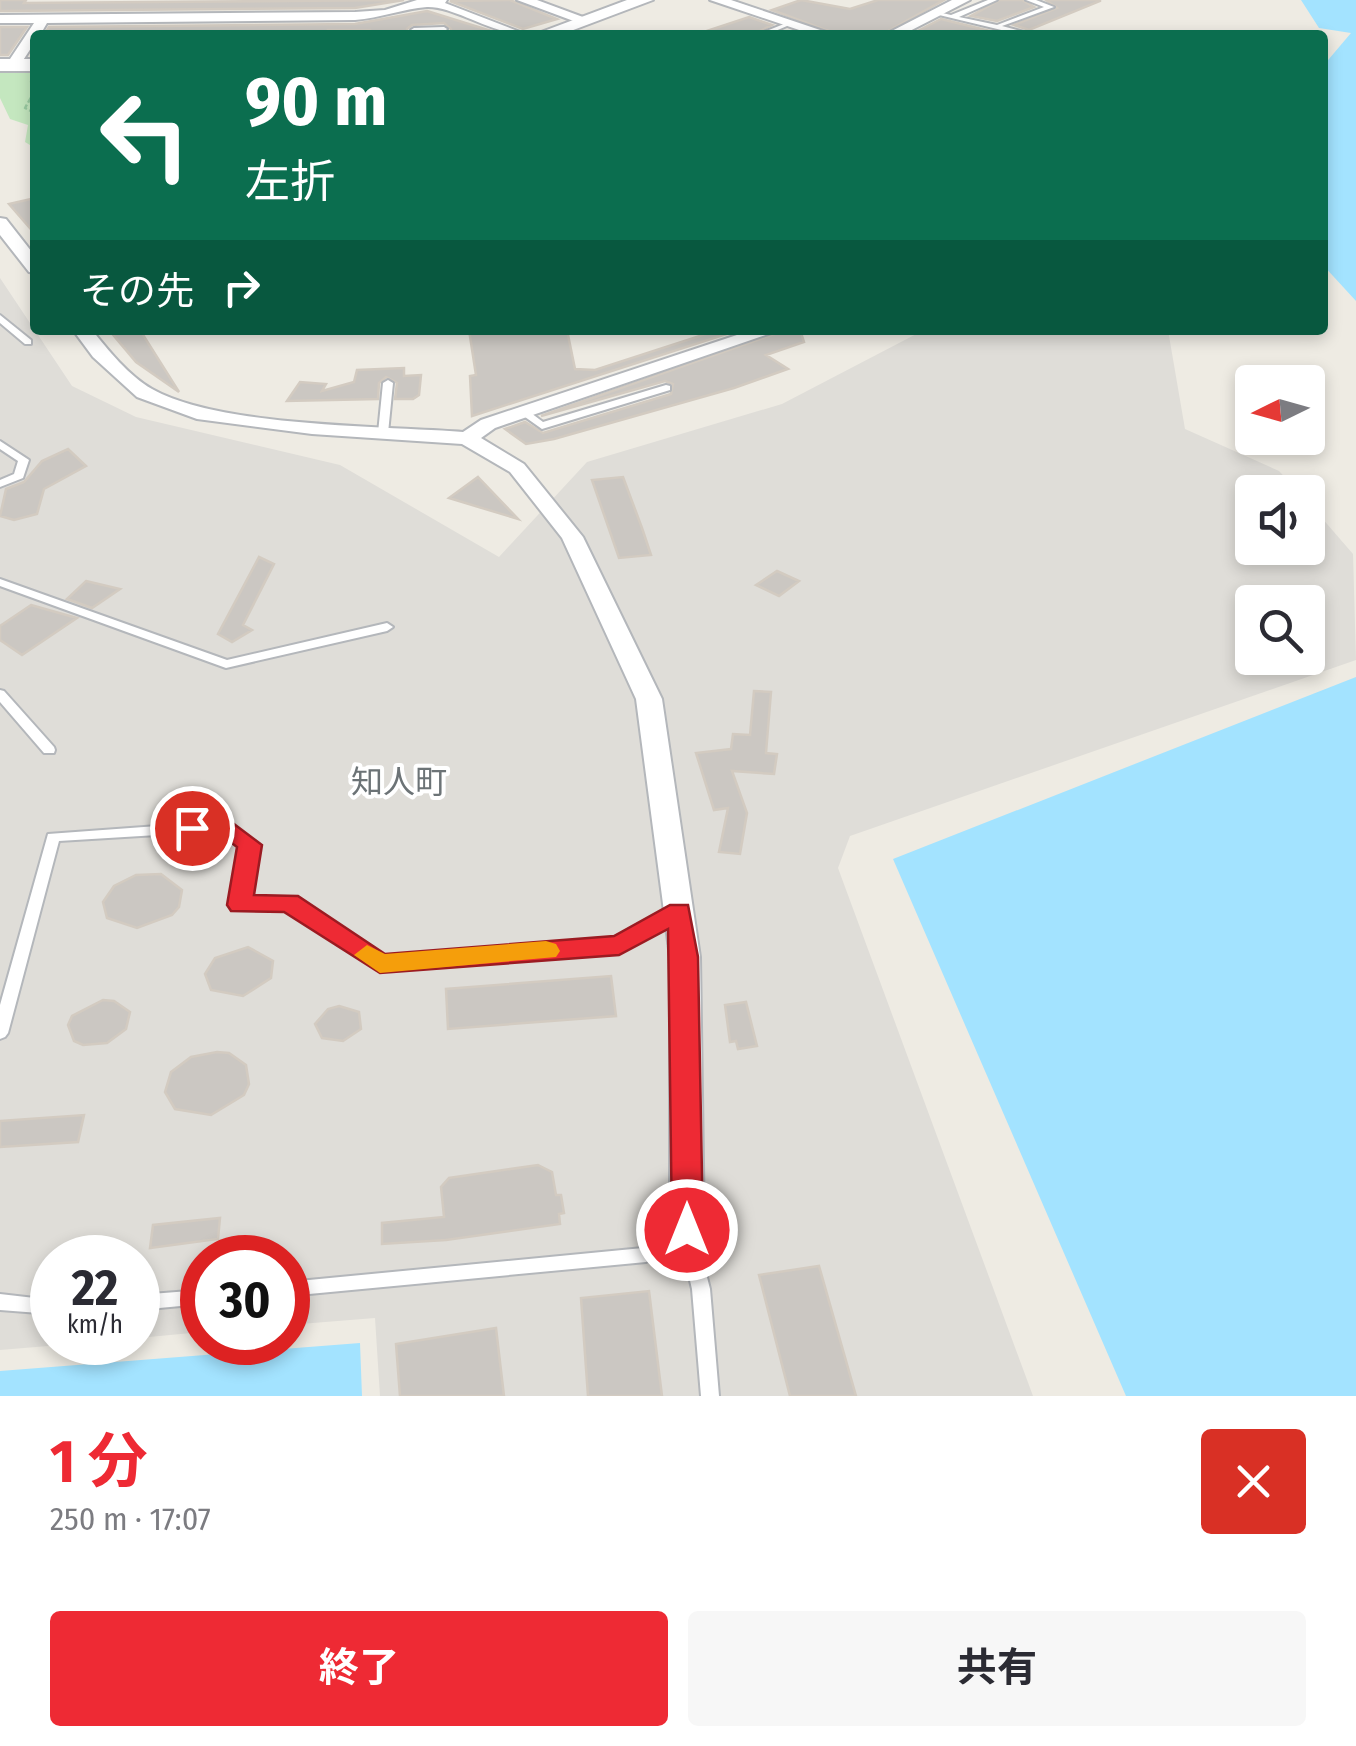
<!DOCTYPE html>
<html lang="ja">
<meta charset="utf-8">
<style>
body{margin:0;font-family:"Fira Sans Condensed","Noto Sans JP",sans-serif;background:#f7f7f7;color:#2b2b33;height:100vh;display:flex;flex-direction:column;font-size:38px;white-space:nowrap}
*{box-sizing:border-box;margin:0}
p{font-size:32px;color:#7c7c81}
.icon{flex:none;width:55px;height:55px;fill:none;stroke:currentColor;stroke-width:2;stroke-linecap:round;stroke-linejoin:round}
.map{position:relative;height:1396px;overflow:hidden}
.drawer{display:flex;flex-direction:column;background:#fff;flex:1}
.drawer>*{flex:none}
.guide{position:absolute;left:30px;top:30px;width:1298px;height:305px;border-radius:10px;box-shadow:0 5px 15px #0003;background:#0b6e4f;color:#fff;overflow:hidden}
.needle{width:65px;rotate:265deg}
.buttons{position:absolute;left:1235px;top:365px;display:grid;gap:20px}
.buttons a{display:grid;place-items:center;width:90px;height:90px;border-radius:10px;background:#fff;box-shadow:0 5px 15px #0003;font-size:50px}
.speed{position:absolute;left:30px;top:1235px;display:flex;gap:20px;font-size:50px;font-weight:700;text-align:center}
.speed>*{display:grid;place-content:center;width:130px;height:130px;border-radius:50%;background:#fff;box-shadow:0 5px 15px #0003;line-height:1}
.speed small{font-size:25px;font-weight:400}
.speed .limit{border:15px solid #d22;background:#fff;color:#111}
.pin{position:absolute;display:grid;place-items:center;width:85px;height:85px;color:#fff;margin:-42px;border:5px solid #fff;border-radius:50%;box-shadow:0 2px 10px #0007}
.me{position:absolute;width:110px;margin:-55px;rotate:0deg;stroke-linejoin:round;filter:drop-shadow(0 0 8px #0008)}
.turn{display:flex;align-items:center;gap:35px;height:210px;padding:0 50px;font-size:45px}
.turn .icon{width:130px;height:130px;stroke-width:2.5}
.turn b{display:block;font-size:70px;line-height:85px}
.then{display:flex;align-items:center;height:95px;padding:0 50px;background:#0003;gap:20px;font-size:38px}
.round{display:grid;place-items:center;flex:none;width:105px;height:105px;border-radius:10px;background:#f7f7f7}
.overview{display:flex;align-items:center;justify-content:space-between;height:170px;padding:0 50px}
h1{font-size:60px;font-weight:700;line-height:75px;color:#ee2a34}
.cta{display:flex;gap:20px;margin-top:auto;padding:20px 50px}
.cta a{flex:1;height:115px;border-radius:10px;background:#ee2a34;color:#fff;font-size:40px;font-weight:700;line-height:115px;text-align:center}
.cta a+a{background:#f7f7f7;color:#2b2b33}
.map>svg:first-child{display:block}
.industrial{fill:#dfddd8;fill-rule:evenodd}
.green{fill:#c4e7bf}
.water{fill:#a3e3ff}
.building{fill:#cbc7c2;stroke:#d3cbc1;stroke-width:2.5}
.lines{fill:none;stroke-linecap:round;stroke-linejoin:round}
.service-casing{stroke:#b4b7bb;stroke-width:4}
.minor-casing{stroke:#b4b7bb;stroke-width:4}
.tertiary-casing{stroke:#b4b7bb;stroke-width:4}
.path{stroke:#99caa1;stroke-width:2.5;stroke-dasharray:6 2.5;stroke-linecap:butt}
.service{fill:#fff;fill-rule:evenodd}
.minor{fill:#fff;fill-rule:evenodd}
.tertiary{fill:#fff;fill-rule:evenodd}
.route{fill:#ee2a34;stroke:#9b1b22;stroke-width:2.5}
.slow{fill:#f59e0b}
.labels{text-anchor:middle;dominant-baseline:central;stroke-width:8;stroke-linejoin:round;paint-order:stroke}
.quarter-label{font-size:32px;fill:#6c7376;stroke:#fff}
</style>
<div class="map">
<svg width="1356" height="1396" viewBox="0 0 1356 1396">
<rect width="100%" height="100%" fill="#eeebe3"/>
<!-- industrial -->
<path class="industrial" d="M0 278 72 386 136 417 340 465 499 557 587 462 782 404 924 330H1168L1185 429 1279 471 1299 492H1252V548H1308V502L1353 554 1356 660 850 836 838 868 1033 1396H380L375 1318 288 1325V1258H202V1332L138 1338V1258H52V1342L84 1343 0 1350ZM1252 602H1308V658H1252Z"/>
<!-- green -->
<path class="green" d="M0 67H35V148L25 142 28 125 10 119 0 98Z"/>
<!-- water -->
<path class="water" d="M1301 0H1356V301L1322 264 1323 66 1351 33 1319 28Z
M1356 677V1396H1126L893 859Z
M360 1343 362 1396H0V1371Z"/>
<!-- building -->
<path class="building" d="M0 0H26L24 3 404 0 355 8 0 11Z
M510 0 557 19 523 29 450 1Z
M801 0 850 9 878 0H944L881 35H839L772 10Z
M1000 0H1022L1034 7 997 21 971 16Z
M1046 0H1100V1L1029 30 1014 25 1057 8Z
M427 11 504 35H426L449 33 451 29 444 23 412 25 407 29 412 35H370V30H328V35H130L132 31 44 35 49 27 355 24Z
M749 17 772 25 752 35H707V31Z
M941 19 1006 35H910Z
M0 27H27L8 55H0Z
M35 198V234L9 204Z
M109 330H140L179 392 136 362Z
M469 330H567L575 369 595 370 718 330 730 333 472 416 470 376 476 375Z
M800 330 804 342 766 355 788 369 734 388 554 439 526 444 505 429 525 422 543 433 671 394 673 384 665 381 541 416 783 331Z
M404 368V376L421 375 419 395 413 399H395L397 383 386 377 379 383 378 399 287 401 300 382 326 384 322 391 354 382 357 370Z
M68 449 86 466 44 489 37 514 14 520 0 516 6 489 24 482 42 461Z
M478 477 518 519 449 498Z
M623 477 642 528 651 555 619 558 592 480Z
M259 557 274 564 243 625 252 630 232 642 218 634Z
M777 571 799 581 779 596 756 585Z
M86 581 120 589 92 608 67 599Z
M31 605 77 618 22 655 0 640V626Z
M754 691 771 692 766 753 777 754 774 774 732 771 747 813 740 854 719 852 728 808 714 810 696 753 731 749 733 734 750 735Z
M161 874 182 890 179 907 172 915 137 928 107 918 103 902 114 886 136 875Z
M248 947 273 961 271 978 243 996 211 990 205 974 215 958Z
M611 976 616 1016 448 1029 446 989Z
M103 1000 114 1001 130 1012 126 1029 107 1043 83 1045 74 1041 68 1025 72 1016Z
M746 1002 757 1046 738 1049 736 1041 730 1042 725 1005Z
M339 1006 359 1012 361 1029 343 1041 322 1038 315 1024 328 1009Z
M217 1052 229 1053 246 1065 249 1084 244 1095 211 1115 175 1109 165 1092 171 1072 191 1057Z
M84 1115 78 1142 0 1147V1121Z
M538 1165 552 1172 556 1195H561L564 1213 559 1214 560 1224 446 1240 382 1244V1223L444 1217 441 1187 449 1178Z
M220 1218 218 1239 150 1248 153 1225Z
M819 1266 856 1396H790L759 1275Z
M649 1291 662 1396H588L581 1298Z
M496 1328 504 1396H400L396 1344Z"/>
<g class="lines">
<defs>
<path id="service" d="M988 0H997L959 17 997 25 1044 7 1026 0H1036L1054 7 1002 26 1035 35H1022L935 14 938 12 951 15Z
M789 22 794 23 766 35H756Z
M444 27 447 29 446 30 414 32 411 30 414 28Z
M0 315 31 340V344H25L0 323Z
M388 380 393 383 388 433 383 436 378 433 383 383Z
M666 385 670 386V390L542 429 518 412 519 410H527L543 422Z
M0 441 29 460 23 478 0 487V480L14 474 18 461 0 449Z
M0 579 227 660 387 623 393 627 387 631 226 668 0 586Z
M0 690 4 691 54 747 55 750 54 753H44L0 702Z
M226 821 231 823 257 845 248 900 289 897 294 898 384 958 616 940 671 909H681L683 913 681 917 619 950 381 969 286 907 240 910 235 909 233 905 243 846 223 831 59 841 8 1033 5 1037 0 1039V1005L48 834Z
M687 1223 693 1225 695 1230 710 1289 719 1396H701L692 1289 681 1242 646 1262 288 1296V1282L643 1248Z
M202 1290V1304L138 1310V1295Z
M0 1294 52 1300V1314L0 1310Z"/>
<path id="minor" d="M417 0H447L445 3 528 35C493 35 454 6 427 7 403 9 380 18 355 20L47 23 40 35H35V42L18 68 13 69 6 65 34 23H0V15L355 12 385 10Z
M517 0H537L591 20 579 23Z
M710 0H731L835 35H814Z
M952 0H970L902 35H884Z
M0 218 6 219 35 256V273L29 272 0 235Z
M73 330H92C108 350 129 376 152 389 219 427 383 426 463 432L481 420 752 330H780L495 428 481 438 524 464 583 537 662 699 700 957 704 1230 699 1240 687 1244 675 1240 670 1230V957L636 699 562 538 510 472 462 444 312 434 197 419 137 397 93 357Z"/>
<path id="tertiary" d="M627 0H653L560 35H533Z
M0 59H35V71H0Z"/>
</defs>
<!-- service casing -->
<use href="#service" class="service-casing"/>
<!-- minor casing -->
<use href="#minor" class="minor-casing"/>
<!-- tertiary casing -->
<use href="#tertiary" class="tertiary-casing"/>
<!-- path -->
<path class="path" d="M31 81 33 94 25 108 35 113"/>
<!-- service -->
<use href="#service" class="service"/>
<!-- minor -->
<use href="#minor" class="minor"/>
<!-- tertiary -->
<use href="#tertiary" class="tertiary"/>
</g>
<!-- route -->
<path class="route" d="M226 818 262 845 254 895 298 896 385 954 614 936 670 905H688L698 957 703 1230 698 1240 687 1243 676 1240 672 1230 668 929 619 955 380 973 284 912 231 911 227 905 237 847 221 835 192 837 179 828 192 820Z"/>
<!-- slow -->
<path class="slow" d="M546 941 556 944 560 951 556 957 380 973 354 955 367 945 385 954Z"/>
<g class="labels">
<!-- quarter labels -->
<g class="quarter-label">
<text x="399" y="782">知人町</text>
</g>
</g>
</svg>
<div class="buttons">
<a><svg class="needle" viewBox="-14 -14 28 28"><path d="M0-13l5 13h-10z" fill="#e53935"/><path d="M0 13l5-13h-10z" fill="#7c7c81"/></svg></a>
<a><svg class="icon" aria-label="sound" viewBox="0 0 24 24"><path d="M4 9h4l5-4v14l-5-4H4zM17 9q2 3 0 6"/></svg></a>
<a><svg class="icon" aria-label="search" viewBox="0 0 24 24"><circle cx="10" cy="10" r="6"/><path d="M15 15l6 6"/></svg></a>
</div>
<div class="speed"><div>22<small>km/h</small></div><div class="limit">30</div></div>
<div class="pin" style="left:192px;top:828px;background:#d93025"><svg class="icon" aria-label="arrive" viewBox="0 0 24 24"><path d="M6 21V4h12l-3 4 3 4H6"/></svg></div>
<svg class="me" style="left:687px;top:1230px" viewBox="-20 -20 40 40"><circle r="17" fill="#ee2a34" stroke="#fff" stroke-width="3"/><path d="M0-11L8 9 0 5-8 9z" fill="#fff"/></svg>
<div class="guide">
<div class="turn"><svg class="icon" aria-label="left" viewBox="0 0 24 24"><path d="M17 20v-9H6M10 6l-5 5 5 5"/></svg><div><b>90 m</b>左折</div></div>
<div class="then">その先<svg class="icon" aria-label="right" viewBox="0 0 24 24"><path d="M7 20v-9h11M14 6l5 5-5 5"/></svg></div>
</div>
</div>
<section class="drawer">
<div class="overview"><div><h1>1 分</h1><p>250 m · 17:07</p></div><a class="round" style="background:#d93025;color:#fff"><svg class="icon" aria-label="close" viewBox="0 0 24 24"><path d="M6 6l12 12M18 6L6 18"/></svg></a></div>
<div class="cta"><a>終了</a><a>共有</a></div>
</section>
